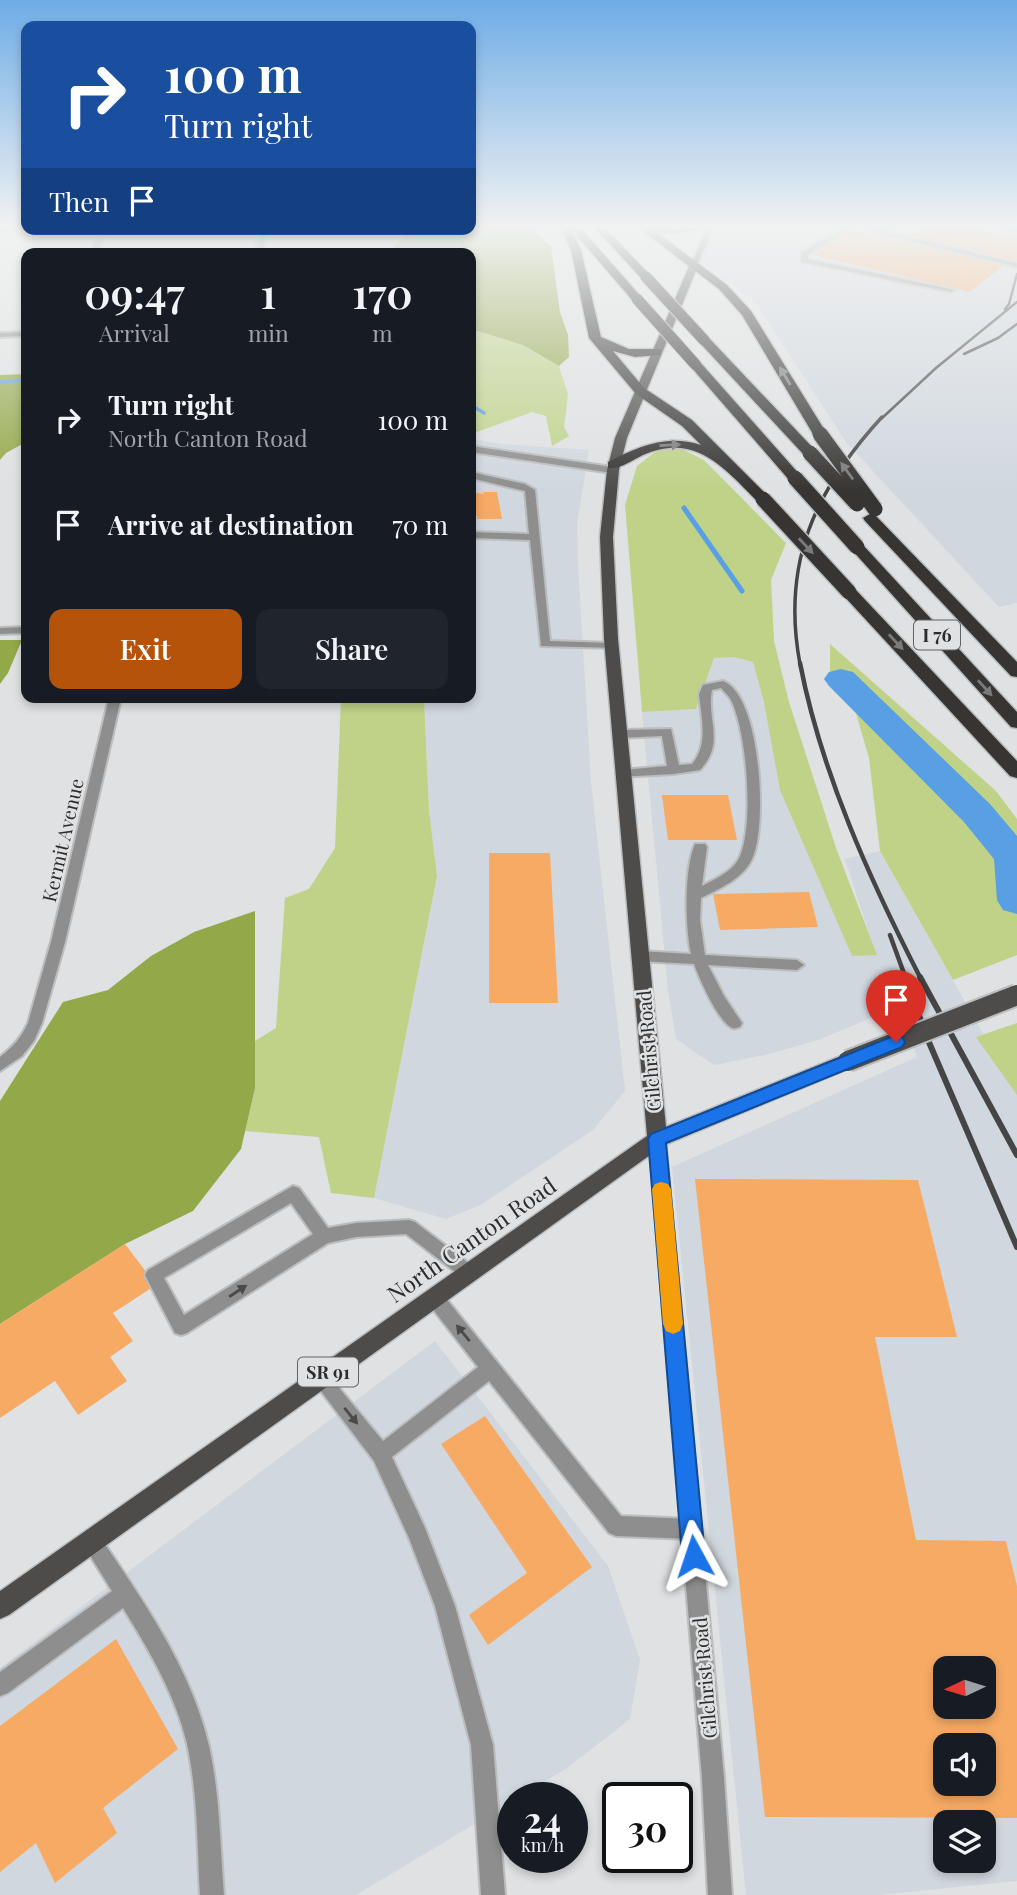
<!DOCTYPE html>
<style>
body{margin:0;font-family:"Playfair Display",serif;background:#20242c;color:#f1f3f6;height:100vh;display:flex;flex-direction:column;font-size:26px;white-space:nowrap}
*{box-sizing:border-box;margin:0}
p{font-size:23px;color:#9ea1a6}
.icon{flex:none;width:38px;height:38px;fill:none;stroke:currentColor;stroke-width:2;stroke-linecap:round;stroke-linejoin:round}
.map{position:relative;flex:1;overflow:hidden}
.side{position:absolute;left:21px;top:248px;width:455px;height:455px;display:flex;flex-direction:column;background:#171b24;border-radius:14px;box-shadow:0 4px 10px #0003}
.side>*{flex:none}
.hud{position:absolute;left:21px;top:21px;width:455px;height:214px;border-radius:14px;box-shadow:0 4px 10px #0003;background:#1a4fa0;color:#fff;overflow:hidden}
.needle{width:46px;rotate:266deg}
.fabs{position:absolute;left:933px;top:1656px;display:grid;gap:14px}
.fabs a{display:grid;place-items:center;width:63px;height:63px;border-radius:14px;background:#171b24;box-shadow:0 4px 10px #0003;font-size:35px}
.speed{position:absolute;left:497px;top:1782px;display:flex;gap:14px;font-size:35px;font-weight:700;text-align:center}
.speed>*{display:grid;place-content:center;width:91px;height:91px;border-radius:50%;background:#171b24;box-shadow:0 4px 10px #0003;line-height:1}
.speed small{font-size:18px;font-weight:400}
.speed .limit{border:4px solid #111;border-radius:10px;background:#fff;color:#111}
.pin{position:absolute;display:grid;place-items:center;width:60px;height:60px;color:#fff;margin:-72px -30px;border-radius:50% 50% 50% 0;rotate:-45deg;box-shadow:0 0 7px #0007}
.pin .icon{rotate:45deg}
.me{position:absolute;width:77px;margin:-38px;rotate:355deg;stroke-linejoin:round;filter:drop-shadow(0 0 5px #0008)}
.turn{display:flex;align-items:center;gap:24px;height:147px;padding:0 28px;font-size:32px}
.turn .icon{width:91px;height:91px;stroke-width:2.5}
.turn b{display:block;font-size:49px;line-height:60px}
.then{display:flex;align-items:center;height:66px;padding:0 28px;background:#0003;gap:14px;font-size:26px}
.eta{display:flex;justify-content:space-evenly;align-items:center;height:119px;text-align:center}
.eta b{font-size:42px;font-weight:600;line-height:49px}
.cta{display:flex;gap:14px;margin-top:auto;padding:14px 28px}
.cta a{flex:1;height:80px;border-radius:14px;background:#b45309;color:#fff;font-size:28px;font-weight:600;line-height:80px;text-align:center}
.cta a+a{background:#20242c;color:#f1f3f6}
ul{padding:0;list-style:none}
li{display:flex;align-items:center;gap:21px;height:105px;padding:0 28px}
li div{flex:1}
li b{display:block;font-size:26px}
li em{font-style:normal}
.map>svg:first-child{display:block}
.built{fill:#d0d7de;fill-rule:evenodd}
.green{fill:#bfd288}
.forest{fill:#93a849}
.lines{fill:none;stroke-linecap:round;stroke-linejoin:round}
.stream-far2{stroke:#589fe3;stroke-width:3.5}
.stream-far1{stroke:#589fe3;stroke-width:5}
.stream{stroke:#589fe3;stroke-width:6}
.river{fill:#589fe3;fill-rule:evenodd}
.building{fill:#f6aa64;fill-rule:evenodd}
.service-casing{stroke:#bbbdbe;stroke-width:4}
.minor-casing{stroke:#bbbdbe;stroke-width:4}
.secondary-casing{stroke:#bbbdbe;stroke-width:4}
.primary-casing{stroke:#bbbdbe;stroke-width:3}
.motorway-casing{stroke:#bbbdbe;stroke-width:3}
.service{fill:#8f8e8e;fill-rule:evenodd}
.minor{fill:#8f8e8e;fill-rule:evenodd}
.secondary{fill:#686767;fill-rule:evenodd}
.primary{fill:#4d4c4b;fill-rule:evenodd}
.motorway{fill:#363534;fill-rule:evenodd}
.rail-far3{stroke:#454546;stroke-width:2.5}
.rail-far2{stroke:#454546;stroke-width:3.5}
.rail-far1{stroke:#454546;stroke-width:4.5}
.rail{stroke:#454546;stroke-width:6}
.primary-bridge-casing{stroke:#bbbdbe;stroke-width:24;stroke-linecap:butt}
.motorway-bridge-far1-casing{stroke:#bbbdbe;stroke-width:13;stroke-linecap:butt}
.motorway-bridge-casing{stroke:#bbbdbe;stroke-width:18;stroke-linecap:butt}
.primary-bridge{stroke:#4d4c4b;stroke-width:20}
.motorway-bridge-far1{stroke:#363534;stroke-width:11}
.motorway-bridge{stroke:#363534;stroke-width:15}
.oneway{fill:#7a7a7a}
.oneway2{fill:#4a4a4b}
.route{fill:#1a73e8;stroke:#114b97;stroke-width:2}
.slow{fill:#f59e0b}
.labels{text-anchor:middle;dominant-baseline:central;stroke-width:5;stroke-linejoin:round;paint-order:stroke}
.shield{fill:#dfe1e2;stroke:#626364;stroke-width:2}
.shield-label{font-size:18px;font-weight:bold;fill:#2d2d2e}
.street-label{font-size:19px;fill:#2d2d2e;stroke:#dfe1e2}
.near-street-label{font-size:23px;fill:#2d2d2e;stroke:#dfe1e2}
</style>
<div class="map">
<svg width="1017" height="1895" viewBox="0 0 1017 1895">
<rect width="100%" height="100%" fill="#dfe1e2"/>
<!-- built -->
<path class="built" d="M711 226H1017V603L999 607 846 442 755 302 713 271 695 261Z
M471 439 502 444 589 450 577 523 578 565 591 782 625 1091 593 1130 482 1204 446 1219 374 1198 437 876 429 811 424 698H471Z
M734 657 754 662 764 702 876 955 845 859 880 851 1017 1094V1881L878 1895H746L672 1167 917 1057 897 1007 818 1040 769 1054 714 1065 676 1039 668 990 642 712 696 709 714 658ZM945 1668H984V1706H945ZM945 1745H984V1783H945ZM945 1822H984V1860H945Z
M435 1341 608 1566 640 1660 630 1719 567 1768 519 1797H513V1801L356 1895H0V1668Z"/>
<!-- green -->
<path class="green" d="M471 329 523 345 559 366 568 394 564 427 569 436 552 446 546 416 532 412 471 434Z
M680 448 704 460 786 543 771 580 774 641 789 702 836 848 877 955 852 956 780 790 764 702 753 662 734 657 714 658 696 709 642 712 625 505 637 466 659 449Z
M830 644 996 791 1017 819V955L953 980 880 851 869 758 853 703 830 679Z
M341 698H424L429 811 437 876 374 1198 331 1193 319 1137 245 1131 255 1088V1041L276 1028 285 898 309 889 335 848Z
M1017 1023V1095L976 1037Z"/>
<!-- forest -->
<path class="forest" d="M471 226H530L551 247 560 312 568 335 569 357 559 366 523 345 471 329V254H396L394 247 410 229H471Z
M26 374V442L6 453 0 460V375Z
M0 640H22L8 673 0 684Z
M255 911V1088L241 1149 193 1211 125 1244 0 1324V1101L63 1002 108 990 151 956 194 932Z"/>
<g class="lines">
<!-- stream-far2 -->
<path class="stream-far2" d="M0 382 26 380
M471 405 484 413"/>
<!-- stream-far1 -->
<path class="stream-far1" d="M684 508 742 591"/>
<!-- stream -->
<path class="stream" d="M841 679 844 682"/>
<!-- river -->
<path class="river" d="M841 669 853 672 990 804 1017 836V914L1003 910 997 900 994 859 964 822 829 686 824 679 829 672Z"/>
</g>
<!-- building -->
<path class="building" d="M926 226H966L1017 237V263L884 232 889 229 914 234Z
M851 230 1004 265 970 292 813 255Z
M471 492 484 494 483 492H497L502 519H477V516H471Z
M662 795H728L737 840H668Z
M489 853H550L558 1003H489Z
M809 892 818 927 720 930 713 894Z
M695 1179 918 1180 957 1337H875L916 1540 1006 1541 1017 1586V1818L765 1817ZM945 1668H984V1706H945ZM945 1745H984V1783H945Z
M125 1244 156 1285 113 1313 133 1341 110 1357 127 1381 78 1415 55 1381 0 1418V1324Z
M485 1416 592 1567 488 1645 469 1615 527 1573 441 1444Z
M116 1639 178 1749 103 1808 117 1833 55 1883 36 1843 0 1872V1726Z"/>
<g class="lines">
<defs>
<path id="service" d="M848 226H855L808 255V259L955 290 951 292 802 262 801 252Z
M857 226H865L1017 263V267L878 234Z
M992 226 1017 228V232Z
M471 446 612 467 617 470 612 473 471 452Z
M471 472 525 484 535 490 550 641 612 643 616 644V648L541 646 530 540 471 538V532L529 534 525 491 471 478Z
M723 681C761 695 768 827 752 859 743 879 719 889 701 898L700 920 705 955 797 960 804 965 797 970 708 965 724 996 742 1023 740 1027C735 1028 734 1030 729 1026 716 1016 700 980 694 964L639 961 632 956 639 951 691 954C685 926 684 869 695 844H705L707 847 702 886C715 879 734 871 740 856 754 824 747 732 731 700 729 696 724 692 721 688L712 690C706 720 726 742 700 770L674 774 618 777 616 774 622 770 667 766 662 736 619 738 613 734 619 730 671 729 679 765 692 764C709 745 701 716 699 694L703 685Z
M293 1186 299 1188 328 1228 356 1223 409 1220 415 1222 475 1268 478 1273 475 1278 469 1281 463 1278 406 1234 356 1237 328 1243 187 1333 181 1335 175 1333 145 1275 148 1270ZM291 1203 313 1234 184 1315 164 1278Z
M434 1289 440 1291 621 1516 691 1519 698 1522 701 1529 698 1536 691 1539 616 1536 609 1533 489 1381 392 1457 425 1528 455 1606 493 1745 505 1895H481L471 1745 435 1606 409 1538 374 1461 311 1378 314 1372 320 1369 326 1372 383 1441 478 1367 428 1303 425 1297 428 1291Z
M91 1531 98 1534C142 1599 191 1668 209 1746 220 1795 220 1845 224 1895H200C197 1845 198 1794 187 1744 176 1696 149 1650 123 1608L8 1693 0 1696V1672L112 1591 81 1541 84 1534Z"/>
<path id="minor" d="M26 226V229L0 231V227Z
M100 229H107L97 254H90Z
M260 229H266L263 254H255Z
M26 332V336L0 337V333Z
M26 627V633L0 634V628Z
M109 698H121L65 942 42 1023 34 1041 22 1056 0 1071V1057C13 1047 21 1038 28 1023L51 942Z
M657 1133 663 1134 665 1139 724 1778 732 1895H708L702 1778 649 1139 651 1134Z"/>
<path id="secondary" d="M708 226H714L697 266 690 268Z"/>
<path id="primary" d="M690 264 698 266 627 438 619 470 613 537 618 639 666 1127 841 1056 848 1054 855 1056 857 1061 855 1066 664 1145 9 1615 0 1619V1591L647 1136 604 639 600 537 607 470 615 438Z"/>
<path id="motorway" d="M560 226H579L643 299 633 301 572 230 581 250 601 337 629 349H661V355L635 357 613 351 644 388 692 420 768 496V502H758C724 468 696 432 643 455 632 460 620 470 608 468V462C639 446 667 434 701 445L682 426 636 394 589 338 571 250Z
M593 226H603L650 275V279H642Z
M636 226 672 228 706 226 705 228 672 234 656 232 727 285 751 311 827 434 825 437 820 438 813 434 742 315 719 289Z
M704 336 708 337 815 450V456H805L700 343V337Z
M695 360 699 361 800 475V481H790L691 367 689 364Z
M870 514 875 515 1017 662V677L1011 676 865 521 863 518Z
M857 542 862 544 1017 712V728L1011 727 852 550 849 547 852 544Z
M849 587 855 589 1017 761V778L1010 776 843 595 841 592 843 589Z"/>
</defs>
<!-- service casing -->
<use href="#service" class="service-casing"/>
<!-- minor casing -->
<use href="#minor" class="minor-casing"/>
<!-- secondary casing -->
<use href="#secondary" class="secondary-casing"/>
<!-- primary casing -->
<use href="#primary" class="primary-casing"/>
<!-- motorway casing -->
<use href="#motorway" class="motorway-casing"/>
<!-- service -->
<use href="#service" class="service"/>
<!-- minor -->
<use href="#minor" class="minor"/>
<!-- secondary -->
<use href="#secondary" class="secondary"/>
<!-- primary -->
<use href="#primary" class="primary"/>
<!-- motorway -->
<use href="#motorway" class="motorway"/>
<!-- rail-far3 -->
<path class="rail-far3" d="M1005 309 1009 304 1017 274
M964 354 998 338 1017 324
M881 419 936 368 1017 302"/>
<!-- rail-far2 -->
<path class="rail-far2" d="M800 664C781 563 815 490 882 417"/>
<!-- rail-far1 -->
<path class="rail-far1" d="M800 663C821 772 870 880 921 979
M890 935 906 979"/>
<!-- rail -->
<path class="rail" d="M905 977 928 1040 1017 1247
M920 977 1017 1155"/>
<defs>
<path id="primary-bridge" d="M848 1061 1017 995"/>
<path id="motorway-bridge-far1" d="M646 277 704 340
M637 299 695 364"/>
<path id="motorway-bridge" d="M820 434 875 509
M810 453 857 504
M795 478 857 547
M763 499 849 592"/>
</defs>
<!-- primary-bridge casing -->
<use href="#primary-bridge" class="primary-bridge-casing"/>
<!-- motorway-bridge-far1 casing -->
<use href="#motorway-bridge-far1" class="motorway-bridge-far1-casing"/>
<!-- motorway-bridge casing -->
<use href="#motorway-bridge" class="motorway-bridge-casing"/>
<!-- primary-bridge -->
<use href="#primary-bridge" class="primary-bridge"/>
<!-- motorway-bridge-far1 -->
<use href="#motorway-bridge-far1" class="motorway-bridge-far1"/>
<!-- motorway-bridge -->
<use href="#motorway-bridge" class="motorway-bridge"/>
</g>
<!-- one-way arrows -->
<defs><path id="oneway-solid" d="M-6-.8H1V-3.2L6.5 0L1 3.2V.8H-6Z" transform="scale(1.75)"/></defs>
<g class="oneway">
<use href="#oneway-solid" transform="translate(785 376) rotate(-121)"/>
<use href="#oneway-solid" transform="translate(670 445) rotate(-3)"/>
<use href="#oneway-solid" transform="translate(847 471) rotate(-126)"/>
<use href="#oneway-solid" transform="translate(806 546) rotate(47)"/>
<use href="#oneway-solid" transform="translate(896 642) rotate(47)"/>
<use href="#oneway-solid" transform="translate(985 688) rotate(48)"/>
</g>
<g class="oneway2">
<use href="#oneway-solid" transform="translate(238 1291) rotate(-33)"/>
<use href="#oneway-solid" transform="translate(463 1333) rotate(-129)"/>
<use href="#oneway-solid" transform="translate(351 1416) rotate(51)"/>
</g>
<!-- sky -->
<linearGradient id="sky" x2="0" y2="1"><stop stop-color="#6eace6"/><stop offset="0.46" stop-color="#f1f2f2"/><stop offset="1" stop-color="#f1f2f2" stop-opacity="0"/></linearGradient>
<rect width="1017" height="491" fill="url(#sky)"/>
<!-- route -->
<path class="route" d="M896 1035 902 1037 905 1042 902 1047 666 1143 705 1556 702 1565 694 1568 685 1565 682 1556 648 1139 651 1134Z"/>
<!-- slow -->
<path class="slow" d="M661 1182 668 1184 671 1189 683 1324 680 1331 673 1334 666 1331 663 1324 652 1189 655 1184Z"/>
<g class="labels">
<!-- shield labels -->
<g class="shield">
<rect x="914" y="620.5" width="46" height="29" rx="5"/>
<rect x="298" y="1357.5" width="60" height="29" rx="5"/>
</g>
<g class="shield-label">
<text x="937" y="635">I 76</text>
<text x="328" y="1372">SR 91</text>
</g>
<!-- street labels -->
<g class="street-label">
<text transform="translate(62 840) rotate(-77)">Kermit Avenue</text>
<text transform="translate(648 1051) rotate(-95)">Gilchrist Road</text>
<text transform="translate(704 1678) rotate(-95)">Gilchrist Road</text>
</g>
<!-- near-street labels -->
<g class="near-street-label">
<text transform="translate(471 1239) rotate(-35)">North Canton Road</text>
</g>
</g>
</svg>
<div class="fabs">
<a><svg class="needle" viewBox="-14 -14 28 28"><path d="M0-13l5 13h-10z" fill="#e53935"/><path d="M0 13l5-13h-10z" fill="#9ea1a6"/></svg></a>
<a><svg class="icon" aria-label="sound" viewBox="0 0 24 24"><path d="M4 9h4l5-4v14l-5-4H4zM17 9q2 3 0 6"/></svg></a>
<a><svg class="icon" aria-label="layers" viewBox="0 0 24 24"><path d="M12 4l9 5-9 5-9-5zM3 14l9 5 9-5"/></svg></a>
</div>
<div class="speed"><div>24<small>km/h</small></div><div class="limit">30</div></div>
<div class="pin" style="left:896px;top:1042px;background:#d93025"><svg class="icon" aria-label="arrive" viewBox="0 0 24 24"><path d="M6 21V4h12l-3 4 3 4H6"/></svg></div>
<svg class="me" style="left:694px;top:1556px" viewBox="-20 -20 40 40"><path d="M0-17L14 15 0 8-14 15z" fill="#1a73e8" stroke="#fff" stroke-width="4"/></svg>
<div class="hud">
<div class="turn"><svg class="icon" aria-label="right" viewBox="0 0 24 24"><path d="M7 20v-9h11M14 6l5 5-5 5"/></svg><div><b>100 m</b>Turn right</div></div>
<div class="then">Then<svg class="icon" aria-label="arrive" viewBox="0 0 24 24"><path d="M6 21V4h12l-3 4 3 4H6"/></svg></div>
</div>
<section class="side">
<div class="eta">
<div><b>09:47</b><p>Arrival</p></div>
<div><b>1</b><p>min</p></div>
<div><b>170</b><p>m</p></div>
</div>
<ul>
<li><svg class="icon" aria-label="right" viewBox="0 0 24 24"><path d="M7 20v-9h11M14 6l5 5-5 5"/></svg><div><b>Turn right</b><p>North Canton Road</p></div><em>100 m</em></li>
<li><svg class="icon" aria-label="arrive" viewBox="0 0 24 24"><path d="M6 21V4h12l-3 4 3 4H6"/></svg><div><b>Arrive at destination</b></div><em>70 m</em></li>
</ul>
<div class="cta"><a>Exit</a><a>Share</a></div>
</section>
</div>
